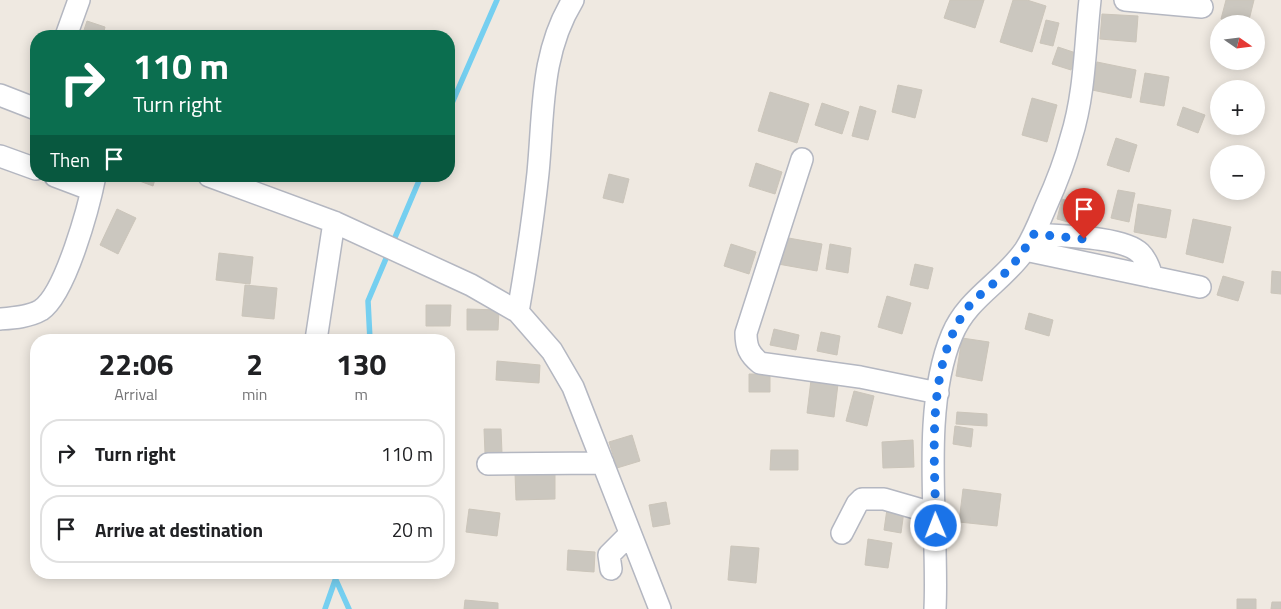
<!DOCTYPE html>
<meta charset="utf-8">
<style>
body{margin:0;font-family:"Titillium Web",sans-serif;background:#f2f2f2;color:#202124;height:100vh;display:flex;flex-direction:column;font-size:19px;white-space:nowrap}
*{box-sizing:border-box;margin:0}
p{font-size:16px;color:#757577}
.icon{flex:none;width:28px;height:28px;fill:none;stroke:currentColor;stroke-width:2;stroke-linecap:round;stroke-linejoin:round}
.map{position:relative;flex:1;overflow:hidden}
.panel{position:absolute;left:30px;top:334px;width:425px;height:245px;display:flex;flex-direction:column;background:#fff;border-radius:20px;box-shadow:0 2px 12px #0003}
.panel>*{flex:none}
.banner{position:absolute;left:30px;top:30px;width:425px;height:152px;border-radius:20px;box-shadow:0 2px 12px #0003;background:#0b6e4f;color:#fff;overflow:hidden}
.needle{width:32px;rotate:104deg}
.fabs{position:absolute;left:1210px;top:15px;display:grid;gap:10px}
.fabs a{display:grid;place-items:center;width:55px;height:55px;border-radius:50%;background:#fff;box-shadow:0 2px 12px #0003;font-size:25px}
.pin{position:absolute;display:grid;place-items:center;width:42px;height:42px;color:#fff;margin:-51px -21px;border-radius:50% 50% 50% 0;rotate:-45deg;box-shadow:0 0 5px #0007}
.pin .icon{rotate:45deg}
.me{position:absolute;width:55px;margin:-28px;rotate:359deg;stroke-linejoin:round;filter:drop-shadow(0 0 4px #0008)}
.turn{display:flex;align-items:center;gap:18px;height:105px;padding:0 20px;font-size:22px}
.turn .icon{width:65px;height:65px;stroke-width:2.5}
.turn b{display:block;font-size:35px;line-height:42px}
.then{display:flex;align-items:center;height:48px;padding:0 20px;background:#0003;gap:10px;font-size:19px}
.eta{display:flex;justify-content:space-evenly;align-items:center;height:85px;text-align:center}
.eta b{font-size:30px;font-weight:700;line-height:35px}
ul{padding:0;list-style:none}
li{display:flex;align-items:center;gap:15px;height:68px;margin:0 10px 8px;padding:0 10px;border:2px solid #e0e0e0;border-radius:20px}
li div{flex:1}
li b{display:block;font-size:19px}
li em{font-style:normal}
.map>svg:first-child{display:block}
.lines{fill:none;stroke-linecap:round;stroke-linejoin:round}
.stream{stroke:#75cff0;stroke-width:5.5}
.building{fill:#cbc7bf;stroke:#cbc5ba}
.minor-casing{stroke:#b4b7c1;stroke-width:24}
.minor{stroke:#fff;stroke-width:21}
.route{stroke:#1a73e8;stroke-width:9;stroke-dasharray:0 16.2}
</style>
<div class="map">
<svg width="1281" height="609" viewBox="0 0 1281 609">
<rect width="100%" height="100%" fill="#efe9e1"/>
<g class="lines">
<!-- stream -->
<path class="stream" d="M449 110 497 0
M370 340 368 301 421 176
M336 580 349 609
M325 609 338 572"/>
</g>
<!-- building -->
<path class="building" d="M950 0H984L975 28 944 18Z
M1013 0H1027L1046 6 1032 52 1000 42Z
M1226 0H1254L1248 24H1236L1221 19Z
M1102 14 1138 16 1136 42 1100 39Z
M1046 20 1059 23 1053 46 1040 43Z
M87 21 105 27 103 36H82Z
M1058 47 1076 53 1071 70 1052 64Z
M1097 62 1136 70 1131 98 1092 90Z
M1145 73 1169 77 1164 106 1140 102Z
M898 85 922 90 915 118 892 112Z
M770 92 809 104 797 143 758 131Z
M1032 98 1057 105 1047 142 1022 135Z
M822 103 849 112 842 134 815 125Z
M860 106 876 111 868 140 852 136Z
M1183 107 1205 115 1198 133 1177 125Z
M1116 138 1137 145 1129 172 1107 165Z
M756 163 782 172 775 194 749 186Z
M609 174 629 179 623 203 603 198Z
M126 176H156L153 186Z
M1118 190 1135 193 1129 222 1111 218Z
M1062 199 1099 210 1094 229 1057 219Z
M1138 204 1171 210 1166 238 1134 232Z
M117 209 136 218 118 254 100 245Z
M1193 219 1231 227 1223 263 1186 254Z
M783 237 822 244 817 271 778 264Z
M731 244 756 252 749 274 724 266Z
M830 244 851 248 848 273 826 269Z
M219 253 253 257 250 284 216 280Z
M915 264 933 268 928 289 910 285Z
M1272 271 1281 272V294L1271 293Z
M1223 276 1244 282 1238 301 1217 295Z
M245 285 277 288 274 319 242 316Z
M887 296 911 303 902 334 878 327Z
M426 305H451L450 326H426Z
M467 309 499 310 498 330H467Z
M1029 313 1053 320 1049 336 1025 329Z
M774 329 799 335 796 350 770 345Z
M821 332 840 336 837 355 817 351Z
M962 338 989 342 982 381 956 376Z
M497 361 540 365 539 383 496 380Z
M749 374H770V392H749Z
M811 380 838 384 834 417 807 413Z
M854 391 874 396 867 426 846 421Z
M957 412 987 414V426L956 424Z
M955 426 973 429 971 447 953 444Z
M484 429H501L502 453H485Z
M632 435 640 461 617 468 609 442Z
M913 440 914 467 883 468 882 442Z
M771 450H798V470H770Z
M515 473H555V499L516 500Z
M963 489 1001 494 997 526 959 522Z
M666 502 670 524 653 527 649 505Z
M469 509 500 513 497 536 466 532Z
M887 509 904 511 901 533 884 530Z
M868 539 892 543 888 568 865 565Z
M731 546 759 548 756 583 728 580Z
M568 550 595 552 594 572 567 570Z
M1237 599H1256V609H1237Z
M465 600 498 603V609H464Z
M1272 602H1281V609H1271Z"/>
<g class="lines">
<defs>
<path id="minor" d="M1125 0 1202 7
M66 36 79 0
M0 95 36 109
M0 156 36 169
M802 159 746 333C746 347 749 354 760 363L860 377 938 393
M55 176 92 190
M209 176 334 222 471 285 518 312 552 351 573 387 660 609
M1034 234C1058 236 1123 236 1140 253 1146 259 1150 269 1152 277
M1025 250 1200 287
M518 312C526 266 533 220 538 173 544 111 540 54 573 0
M0 319C13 318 29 317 41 310 66 293 89 206 95 176
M316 340 334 222
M488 464 603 463
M842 533 857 504 862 499H884L936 514
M611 569 609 555 630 534
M935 609C939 527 920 411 952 335 967 298 1003 282 1025 250 1034 236 1040 220 1046 206 1056 184 1065 161 1071 138 1085 94 1085 45 1090 0"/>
</defs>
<!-- minor casing -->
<use href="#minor" class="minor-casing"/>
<!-- minor -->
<use href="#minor" class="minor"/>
</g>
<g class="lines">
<!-- route -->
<path class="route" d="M936 526C935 458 925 368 966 310 976 296 992 286 1004 274 1016 262 1026 248 1034 234L1084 239"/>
</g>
</svg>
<div class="fabs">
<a><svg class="needle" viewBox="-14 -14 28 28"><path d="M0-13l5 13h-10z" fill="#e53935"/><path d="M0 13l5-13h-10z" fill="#757577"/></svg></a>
<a>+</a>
<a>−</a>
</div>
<div class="pin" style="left:1084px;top:239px;background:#d93025"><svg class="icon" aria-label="arrive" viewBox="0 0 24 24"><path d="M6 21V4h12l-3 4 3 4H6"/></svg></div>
<svg class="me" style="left:936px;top:526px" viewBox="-20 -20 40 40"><circle r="17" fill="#1a73e8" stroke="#fff" stroke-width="3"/><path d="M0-11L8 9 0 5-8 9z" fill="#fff"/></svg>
<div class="banner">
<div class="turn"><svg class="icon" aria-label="right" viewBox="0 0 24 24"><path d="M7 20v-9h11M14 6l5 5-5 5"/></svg><div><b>110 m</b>Turn right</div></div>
<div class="then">Then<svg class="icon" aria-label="arrive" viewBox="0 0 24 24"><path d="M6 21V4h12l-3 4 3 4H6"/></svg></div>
</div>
<section class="panel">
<div class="eta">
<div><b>22:06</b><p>Arrival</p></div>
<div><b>2</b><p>min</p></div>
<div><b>130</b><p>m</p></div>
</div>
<ul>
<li><svg class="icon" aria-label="right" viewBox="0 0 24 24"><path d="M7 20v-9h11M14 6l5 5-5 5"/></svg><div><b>Turn right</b></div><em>110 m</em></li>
<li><svg class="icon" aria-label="arrive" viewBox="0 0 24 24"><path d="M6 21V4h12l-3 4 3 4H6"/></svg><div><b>Arrive at destination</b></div><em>20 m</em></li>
</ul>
</section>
</div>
